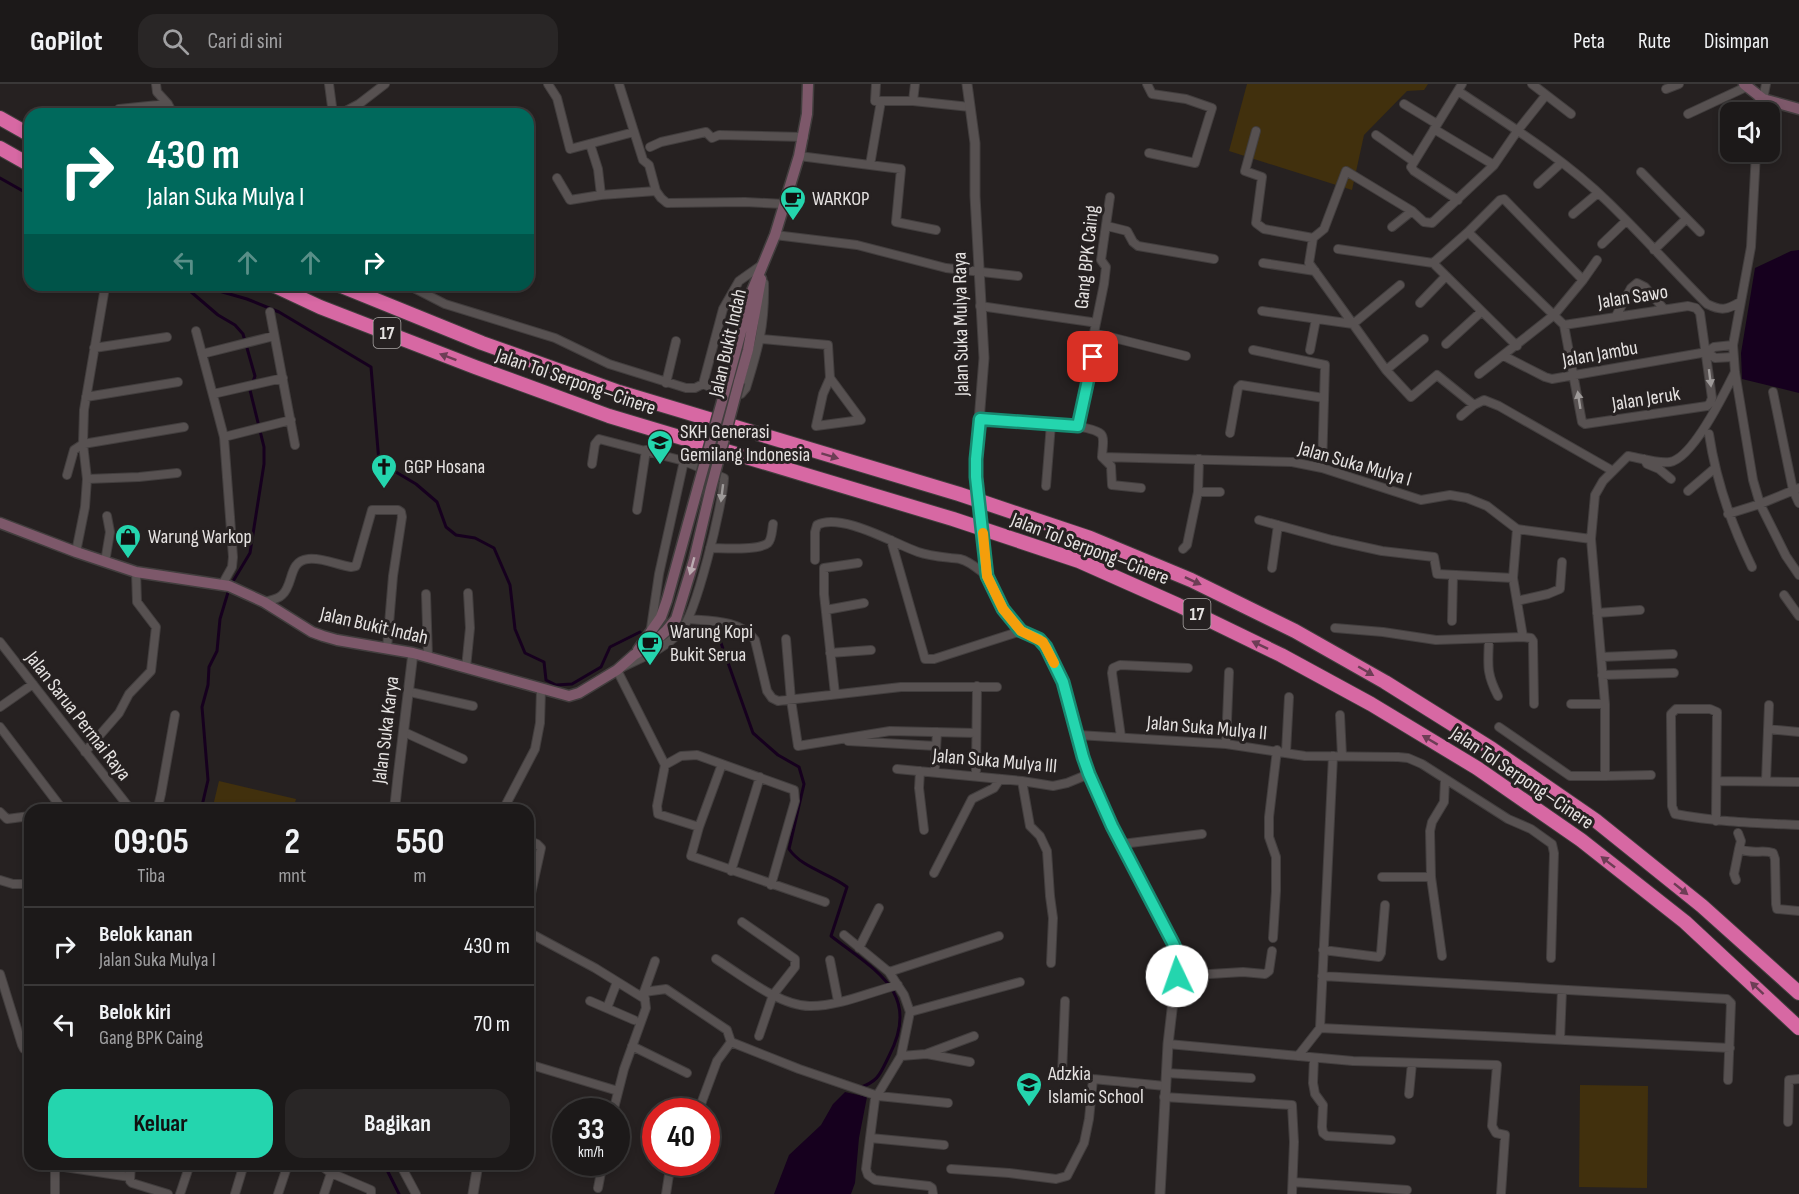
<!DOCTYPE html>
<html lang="id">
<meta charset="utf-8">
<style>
body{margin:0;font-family:"Sofia Sans Condensed",sans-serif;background:#292626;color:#f1f3f6;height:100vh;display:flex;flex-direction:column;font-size:22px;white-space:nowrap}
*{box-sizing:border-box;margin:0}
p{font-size:20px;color:#a0a0a2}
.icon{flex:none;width:33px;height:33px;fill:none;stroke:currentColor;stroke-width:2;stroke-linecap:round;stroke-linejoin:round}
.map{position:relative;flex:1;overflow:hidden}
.panel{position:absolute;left:24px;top:720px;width:510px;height:366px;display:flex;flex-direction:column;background:#1c1919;border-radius:18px;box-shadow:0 3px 9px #0003,0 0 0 2px #3a3838}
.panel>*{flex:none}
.guide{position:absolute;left:24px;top:24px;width:510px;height:183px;border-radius:18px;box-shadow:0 3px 9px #0003,0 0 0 2px #3a3838;background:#00695c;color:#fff;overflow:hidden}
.buttons{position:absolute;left:1720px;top:18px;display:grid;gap:12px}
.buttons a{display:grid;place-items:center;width:60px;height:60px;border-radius:12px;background:#1c1919;box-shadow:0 3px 9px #0003,0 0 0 2px #3a3838;font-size:30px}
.speed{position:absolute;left:552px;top:1014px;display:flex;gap:12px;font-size:30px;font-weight:700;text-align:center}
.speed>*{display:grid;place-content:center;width:78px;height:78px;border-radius:50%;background:#1c1919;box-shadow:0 3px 9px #0003,0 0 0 2px #3a3838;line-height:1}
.speed small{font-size:15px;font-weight:400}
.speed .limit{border:9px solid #d22;background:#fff;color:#111}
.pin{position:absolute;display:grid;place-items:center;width:51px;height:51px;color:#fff;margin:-26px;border-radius:12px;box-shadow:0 3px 9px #0006}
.me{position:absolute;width:66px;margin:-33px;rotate:357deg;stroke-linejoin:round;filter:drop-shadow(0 0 4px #0008)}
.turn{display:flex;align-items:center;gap:21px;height:126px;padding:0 24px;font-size:27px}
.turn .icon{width:78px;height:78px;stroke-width:2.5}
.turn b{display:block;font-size:42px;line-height:51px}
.lanes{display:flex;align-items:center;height:57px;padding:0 24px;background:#0003;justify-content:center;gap:30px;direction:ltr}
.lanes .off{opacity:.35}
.eta{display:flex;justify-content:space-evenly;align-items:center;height:102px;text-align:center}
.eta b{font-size:36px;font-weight:700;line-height:42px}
.primary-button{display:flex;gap:12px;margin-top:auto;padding:12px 24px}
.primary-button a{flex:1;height:69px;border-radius:18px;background:#24d5ae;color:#111;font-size:24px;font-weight:700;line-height:69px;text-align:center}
.primary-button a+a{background:#292626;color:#f1f3f6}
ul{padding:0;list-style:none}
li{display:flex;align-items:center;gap:18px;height:78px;padding:0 24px;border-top:2px solid #3a3838}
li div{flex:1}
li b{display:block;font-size:22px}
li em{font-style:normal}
header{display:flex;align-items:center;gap:36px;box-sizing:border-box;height:84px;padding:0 30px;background:#1c1919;border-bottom:2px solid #3a3838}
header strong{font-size:28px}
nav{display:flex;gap:33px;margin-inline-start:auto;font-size:21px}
.search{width:420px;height:54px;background:#292626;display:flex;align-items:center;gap:15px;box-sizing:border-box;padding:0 21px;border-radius:18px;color:#a0a0a2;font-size:22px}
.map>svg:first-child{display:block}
.green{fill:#41300d}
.water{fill:#16001e}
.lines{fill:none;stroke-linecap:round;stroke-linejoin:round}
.stream{stroke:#16001e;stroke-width:3}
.minor-casing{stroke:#423e3e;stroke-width:10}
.tertiary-casing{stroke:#423e3e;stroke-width:11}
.secondary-casing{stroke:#423e3e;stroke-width:13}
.motorway-casing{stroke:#423e3e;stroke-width:16}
.minor{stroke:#575151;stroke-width:8}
.tertiary{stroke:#575151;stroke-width:9}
.secondary{stroke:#7d586a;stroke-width:10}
.motorway{stroke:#d768a3;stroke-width:14}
.tertiary-bridge-casing{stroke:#423e3e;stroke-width:11;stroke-linecap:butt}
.secondary-bridge-casing{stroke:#423e3e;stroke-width:13;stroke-linecap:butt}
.tertiary-bridge{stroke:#575151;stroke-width:9}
.secondary-bridge{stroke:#7d586a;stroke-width:10}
.oneway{fill:#6d3d55}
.oneway2{fill:#9e9a99}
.oneway3{fill:#bbabb1}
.route-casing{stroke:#178a71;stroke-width:15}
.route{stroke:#24d5ae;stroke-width:10}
.slow{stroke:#f59e0b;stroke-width:10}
.labels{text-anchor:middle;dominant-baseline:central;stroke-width:6;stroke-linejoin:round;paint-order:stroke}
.shield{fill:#262121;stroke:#aca8a7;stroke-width:1.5}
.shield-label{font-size:18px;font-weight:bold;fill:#e5e2e1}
.poi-label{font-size:20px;fill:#e5e2e1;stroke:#262121;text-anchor:start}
.street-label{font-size:20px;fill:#e5e2e1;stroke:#262121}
</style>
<header>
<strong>GoPilot</strong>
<div class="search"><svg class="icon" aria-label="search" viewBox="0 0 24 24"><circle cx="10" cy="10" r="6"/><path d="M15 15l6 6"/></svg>Cari di sini</div>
<nav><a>Peta</a><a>Rute</a><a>Disimpan</a></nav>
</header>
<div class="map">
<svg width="1799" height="1110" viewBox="0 0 1799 1110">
<rect width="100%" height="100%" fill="#262121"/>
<!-- green -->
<path class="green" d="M1247 0H1428L1424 6 1407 7 1364 51 1352 106 1229 67Z
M219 697 296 715 293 726H212Z
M1580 1001 1648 1002 1647 1104 1579 1103Z"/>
<!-- water -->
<path class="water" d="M1799 166V309L1742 295 1741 269 1755 184 1791 167Z
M845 1008 867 1013 859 1054 855 1099 851 1110H774L789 1071 821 1041 833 1020Z"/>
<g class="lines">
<!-- stream -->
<path class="stream" d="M0 94 30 111
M183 201 218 231 235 241 243 250 255 292 250 306 264 363V380L250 469 232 499
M198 201 247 215 279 228 371 283 379 378 416 400 437 418 446 443 456 451 475 454 494 464 510 501 515 545 525 569 544 578 546 596 556 601 572 600 601 583 610 563 640 548
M694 543 716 545 753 649 778 671 799 683 804 700 789 765C802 784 829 789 847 803L831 852C876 887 922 909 889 972 880 990 879 997 859 1004
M201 726 208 696 202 623 208 601 209 583 217 567 220 535 229 505
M384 1080 399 1110"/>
<defs>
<path id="minor" d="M156 0 157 8 168 20
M329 0 333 30
M548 0 557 14 570 65 634 48
M619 0 643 76 649 81 656 107 661 114 667 119 745 118 784 120
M876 0 875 17H913L970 23
M1147 0 1152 10 1186 15 1212 24 1195 79 1149 69
M1532 0 1571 30
M1666 5 1679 0
M1458 7C1509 41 1564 75 1608 118 1642 151 1674 187 1707 220 1721 227 1727 226 1740 218
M1763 15 1766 0
M913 17 915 0
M1404 20 1437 40
M119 25 168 20 173 30
M1758 28 1759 13
M37 29 38 30
M340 30 359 20 385 0
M1688 30 1746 3
M1434 45 1494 81
M1256 47 1245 87 1262 93 1256 139 1264 145 1313 154
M1376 51 1413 77
M650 63 661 58 706 48 712 54 719 51 804 53
M1756 68 1751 163 1733 261 1735 288 1753 396 1760 420 1786 472 1799 491
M799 72 901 85 896 138 936 146
M870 81 881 17
M1641 88 1700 148
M557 94 570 116 601 111 598 85 590 60
M1538 100 1561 79
M601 111 656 107
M1458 116 1414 87 1411 83 1462 0
M1573 130 1598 109
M1107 142 1127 147 1133 158 1138 162 1214 175
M1392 143 1412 127
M1468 148 1564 241 1582 338 1585 340 1707 322 1710 319 1712 314 1700 229 1696 224 1688 222 1564 241
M775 151 857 161 946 184 1018 192
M1602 160 1626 137
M1338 165 1433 179 1517 262
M1654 166 1686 135
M1263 179 1315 187
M1433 179 1468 148 1500 116 1504 115 1583 196
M408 201 445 220 555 254 609 280 686 304H695L703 300 724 309 741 310 746 304C758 265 765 242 764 199
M1420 219 1446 192
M980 222 1091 238
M1262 227 1353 240
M270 228 295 361
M1616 232 1631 204 1637 199 1645 203 1664 225
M1353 240 1309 179 1313 154 1324 145 1346 87 1412 127 1424 138 1432 139 1494 81 1518 46 1546 11
M196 247 224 353 233 473 232 483 222 501
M1094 249 1186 272
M761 255 828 261 830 294 861 336 816 342 823 310 830 294
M1424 255 1386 286 1411 313 1437 291 1474 321
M1446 260 1481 228
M94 264 167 253
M1253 266 1325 281 1322 384
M1310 266 1316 235
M1707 268 1715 274 1733 273
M202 270 274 252
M1504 272 1545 293 1552 295 1707 268 1714 263 1733 261
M1386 286 1353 240 1400 201
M1479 290 1554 231 1583 196 1597 176
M666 299 676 257
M703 300 723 225 739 197 763 180
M1773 308 1793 406 1799 419
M213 310 283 294
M86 313 178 298
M1461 332 1474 321 1484 316 1499 322 1613 387
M980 335C1000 336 1089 338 1101 350 1105 354 1102 367 1102 373L1292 378 1322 384 1421 416 1450 411 1467 414 1487 422 1517 445 1591 455
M1078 342 1090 293 1094 249 1104 200 1106 183 1101 176 1110 113
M1230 349 1238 304 1241 301 1324 314
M1709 350C1716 397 1731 440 1752 483
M224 353 291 336
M1102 373 1111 382 1112 401 1141 404
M1644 375 1647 380 1659 385 1671 395
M592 380 595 360 599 355 684 377 724 394C723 419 696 532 680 548 664 566 638 575 617 586L665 681 657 722 658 730 699 743
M67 391 74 366 83 360 184 343
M87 395 139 393 177 389
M1046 402 1051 340
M1688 407 1715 384
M1198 408H1220
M637 426 646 366
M1728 430 1760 420 1799 404
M1259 436 1332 456 1382 467 1434 473 1437 490 1513 494 1517 445
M891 456 925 575H934L1021 547
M710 464C722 464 759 467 768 459 772 455 772 446 773 440
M1183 465 1187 461 1198 408 1199 375
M76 468 85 423 87 395 83 360 84 326 104 209
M815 476V448L817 441C841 428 895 460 918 468 932 473 946 473 960 475 970 477 979 486 987 492
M105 478 110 448 107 432
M1272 484 1278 441
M1513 494 1523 553 1531 554 1533 557 1534 620
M426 510 428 573
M1784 511 1799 532
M1517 517 1548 510 1560 505 1562 478
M264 518C270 516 277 516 282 511 294 501 288 477 308 475 321 473 338 481 351 483L356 482 372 426H398L401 428 402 433 393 492 387 564
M826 526 864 519
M1597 529 1640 526
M688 535C710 537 741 536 755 556L767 607 772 614 778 617 901 603H997
M1452 537 1453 491
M651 544 659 490 684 377
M1335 544 1383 548 1436 556 1523 553
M786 555 791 616 798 662 890 647 976 649
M1489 555C1488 581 1486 589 1498 612
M0 558 131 726
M830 569 871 566
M1601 573 1673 570
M466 584 470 544 468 509
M1602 591 1674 589
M410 608 473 622
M835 610 824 510V484L858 479
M1571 620H1605
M0 623 33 600
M1340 631 1342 672
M0 643 63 726
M1499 643 1570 692H1605V620L1591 455 1595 411 1603 397 1628 372C1639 374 1660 380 1670 378 1693 374 1725 308 1735 288
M1768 645 1799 648
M404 648 463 675
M1078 651 1226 660 1305 672 1398 673 1408 674 1422 680 1508 735 1531 745 1552 760 1554 769 1551 874
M1121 653 1112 589 1113 584 1120 581 1188 584
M848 657 936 662
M1226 660 1229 588
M85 668 119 629 129 610 151 587 156 543 137 518 136 488
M1286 668 1289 613
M722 680 699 743 691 772 825 818
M665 681 681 672 697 671 794 706 795 717 771 801
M935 683 937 648
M897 685 1022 697 1053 702 1067 699 1089 690
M920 687 919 704 924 746
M976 687 977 602
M1605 692 1651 691
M1022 697 1030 742 1040 752 1047 767 1050 812 1053 834 1051 879
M1717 697 1799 698
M1766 697 1769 621
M168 726 158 723 161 710 175 631
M503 726 535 665 540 639 541 606
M0 728 7 735 30 732
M1716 737 1717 628 1710 625H1676L1671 630V633L1672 722 1675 730C1716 738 1757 739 1799 741
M1738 749 1741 757 1739 765C1754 771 1762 765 1773 769L1775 775 1776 820 1777 825 1799 827
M528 756 537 760 541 764 528 823
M1122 760 1202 750
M731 787 760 693
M934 789 972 715 994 704 1000 695
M1382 793H1431
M0 796 13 800H30
M1736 796 1734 790 1739 765
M742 838 795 875V883L773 911 759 952
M528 848 595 884 645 915
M844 851 889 888 904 911 910 928 901 972 875 1015 866 1085 868 1091 875 1096 929 1102 932 1104 933 1110
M1273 854 1276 807V773L1269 753V733L1277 666
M859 864 879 824
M1323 866 1379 873 1381 869 1385 821
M1442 872 1431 793 1430 747 1432 738 1444 718 1445 696
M716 875C741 891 781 923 811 922 840 922 870 908 898 901
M830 876 838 917
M889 888 999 852
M0 890 22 961 24 965 30 967
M1177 892 1243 888 1265 890 1269 887 1272 867
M1322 892 1727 915 1731 919 1728 996
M644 908 666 905 727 946 731 958 717 977 698 1028
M590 917 634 936
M1065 917 1062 990 1093 995 1165 1002
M607 924 617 898
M910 928 1020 898
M1320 944 1730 964
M1320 944 1333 672
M1560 955 1562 906
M731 958 799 985 878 1012 948 1019
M1168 960 1353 977 1497 981 1492 1042 1496 1049 1505 1051 1501 1110
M632 962 687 989
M927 970 970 978
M901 972 926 970 974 952
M1298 972 1320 944
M1314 974 1313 999 1315 1010 1323 1021 1322 1043 1323 1049 1327 1052 1391 1056
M528 980 618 1007
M1166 989 1251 994
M1409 1010 1412 979
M1164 1013 1292 1021 1294 1058 1292 1110
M613 1028 624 985 646 924 644 908 655 877
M1788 1038 1789 996 1799 995
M870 1054 944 1061
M131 1080 130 1097 132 1099 168 1110
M319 1080 331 1089 371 1106V1110
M400 1080 416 1110
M951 1085 1009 1089 1056 1095 1067 1092 1084 1059 1089 1035 1093 995
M1293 1098 1407 1106
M598 1104 603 1078
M55 1110V1083L58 1082 130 1093
M180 1110 190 1080
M235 1110 244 1080
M278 1110 288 1080
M324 1110 331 1089
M666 1110 671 1078"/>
<path id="tertiary" d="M967 0 975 59V112L984 274 976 375V393
M986 477C988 501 1002 529 1020 545 1028 553 1040 552 1046 563 1058 586 1068 610 1074 636 1079 653 1082 671 1088 689 1112 748 1146 804 1175 861L1177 883 1168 960 1160 1110
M397 726 395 721 398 693 413 569
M473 1110 478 1080"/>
<path id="secondary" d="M1744 0 1763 15 1799 25
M728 296 752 207 775 151 799 72 807 30 808 0
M739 298 748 266 761 195
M0 439 76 468 136 488 229 502 264 518 312 548 323 552 337 556 413 569 569 612 579 609 617 586 634 571 652 560 666 547 676 535 694 476 711 404
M638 566 661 533 667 516 698 403"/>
<path id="motorway" d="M0 34 30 51
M0 64 30 81
M273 201 320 223 475 283 609 332 953 435 1079 477 1178 521 1281 571 1371 620 1477 684 1581 756 1685 838 1799 944
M339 201 482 259 619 308 959 410 1090 454 1191 496 1295 547 1385 598 1492 665 1595 736 1702 822 1799 909"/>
</defs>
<!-- minor casing -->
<use href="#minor" class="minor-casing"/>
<!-- tertiary casing -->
<use href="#tertiary" class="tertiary-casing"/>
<!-- secondary casing -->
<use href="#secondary" class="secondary-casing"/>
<!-- motorway casing -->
<use href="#motorway" class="motorway-casing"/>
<!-- minor -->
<use href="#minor" class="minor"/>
<!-- tertiary -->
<use href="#tertiary" class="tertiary"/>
<!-- secondary -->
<use href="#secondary" class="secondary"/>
<!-- motorway -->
<use href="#motorway" class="motorway"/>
<defs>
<path id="tertiary-bridge" d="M976 393 986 477"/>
<path id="secondary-bridge" d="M698 403 728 296
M711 404 739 298"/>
</defs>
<!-- tertiary-bridge casing -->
<use href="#tertiary-bridge" class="tertiary-bridge-casing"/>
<!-- secondary-bridge casing -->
<use href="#secondary-bridge" class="secondary-bridge-casing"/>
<!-- tertiary-bridge -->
<use href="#tertiary-bridge" class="tertiary-bridge"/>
<!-- secondary-bridge -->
<use href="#secondary-bridge" class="secondary-bridge"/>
</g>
<!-- one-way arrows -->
<defs><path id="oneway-solid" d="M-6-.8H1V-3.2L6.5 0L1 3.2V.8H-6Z" transform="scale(1.5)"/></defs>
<g class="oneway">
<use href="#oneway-solid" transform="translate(448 273) rotate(-159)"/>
<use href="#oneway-solid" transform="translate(830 372) rotate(17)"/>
<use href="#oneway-solid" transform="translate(1193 497) rotate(25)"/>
<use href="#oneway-solid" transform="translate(1260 561) rotate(-154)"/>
<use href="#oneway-solid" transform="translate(1366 587) rotate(30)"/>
<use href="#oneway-solid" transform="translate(1430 656) rotate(-149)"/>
<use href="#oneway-solid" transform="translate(1608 778) rotate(-142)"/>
<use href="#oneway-solid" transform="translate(1681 805) rotate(39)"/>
<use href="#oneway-solid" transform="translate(1757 904) rotate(-137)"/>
</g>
<g class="oneway2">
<use href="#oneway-solid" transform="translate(1710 294) rotate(83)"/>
<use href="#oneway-solid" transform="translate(1579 316) rotate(-99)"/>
<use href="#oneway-solid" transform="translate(722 409) rotate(97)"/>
</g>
<use class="oneway3" href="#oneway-solid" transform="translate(692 482) rotate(105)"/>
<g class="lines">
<defs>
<path id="route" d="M1093 273 1078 342 980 335 976 375V393L987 492 1003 525 1021 547 1039 555 1046 563 1063 598 1083 673 1089 690 1112 742 1174 861 1177 871V892"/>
</defs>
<!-- route casing -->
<use href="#route" class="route-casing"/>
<!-- route -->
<use href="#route" class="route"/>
<!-- slow -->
<path class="slow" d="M983 449 987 492 1003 525 1021 547 1043 558 1054 579"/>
</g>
<!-- icons -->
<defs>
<symbol id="cafe-pin" viewBox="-11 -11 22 30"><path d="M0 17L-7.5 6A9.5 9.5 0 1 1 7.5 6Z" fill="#24d5ae" stroke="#262121"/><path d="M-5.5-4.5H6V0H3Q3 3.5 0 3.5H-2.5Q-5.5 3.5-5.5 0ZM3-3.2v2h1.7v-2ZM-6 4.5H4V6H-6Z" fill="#111"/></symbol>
<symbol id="school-pin" viewBox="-11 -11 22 30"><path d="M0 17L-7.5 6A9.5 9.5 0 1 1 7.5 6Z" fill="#24d5ae" stroke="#262121"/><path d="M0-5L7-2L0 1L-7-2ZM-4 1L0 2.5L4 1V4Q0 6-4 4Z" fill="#111"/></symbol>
<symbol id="church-pin" viewBox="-11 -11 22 30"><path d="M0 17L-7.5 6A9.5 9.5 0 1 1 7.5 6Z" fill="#24d5ae" stroke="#262121"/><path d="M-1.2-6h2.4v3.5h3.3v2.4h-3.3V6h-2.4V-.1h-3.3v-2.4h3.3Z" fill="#111"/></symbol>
<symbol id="shop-pin" viewBox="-11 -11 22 30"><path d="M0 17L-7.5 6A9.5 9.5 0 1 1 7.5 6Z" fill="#24d5ae" stroke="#262121"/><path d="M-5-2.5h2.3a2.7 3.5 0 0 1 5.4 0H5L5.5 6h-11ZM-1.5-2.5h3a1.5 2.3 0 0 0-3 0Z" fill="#111"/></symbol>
</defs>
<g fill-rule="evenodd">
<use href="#cafe-pin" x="778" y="100" width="30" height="40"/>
<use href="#school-pin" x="645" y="344" width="30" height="40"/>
<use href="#church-pin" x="369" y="368" width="30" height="40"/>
<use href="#shop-pin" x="113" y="438" width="30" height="40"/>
<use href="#cafe-pin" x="635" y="545" width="30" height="40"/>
<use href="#school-pin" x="1014" y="986" width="30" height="40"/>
</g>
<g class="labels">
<!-- shield labels -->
<g class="shield">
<rect x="373.5" y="234" width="27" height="30" rx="4.5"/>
<rect x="1183.5" y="515" width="27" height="30" rx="4.5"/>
</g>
<g class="shield-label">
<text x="387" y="249">17</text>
<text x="1197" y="530">17</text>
</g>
<!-- poi labels -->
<g class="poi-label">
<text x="812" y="115">WARKOP</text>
<text x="680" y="348">SKH Generasi<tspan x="680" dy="23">Gemilang Indonesia</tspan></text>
<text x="404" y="383">GGP Hosana</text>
<text x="148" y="453">Warung Warkop</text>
<text x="670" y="548">Warung Kopi<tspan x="670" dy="23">Bukit Serua</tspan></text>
<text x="1048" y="990">Adzkia<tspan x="1048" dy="23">Islamic School</tspan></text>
</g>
<!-- street labels -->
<g class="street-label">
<text transform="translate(1087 173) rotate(-84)">Gang BPK Caing</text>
<text transform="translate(1633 213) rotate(-9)">Jalan Sawo</text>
<text transform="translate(961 240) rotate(-91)">Jalan Suka Mulya Raya</text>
<text transform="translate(728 259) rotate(-77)">Jalan Bukit Indah</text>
<text transform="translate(1600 270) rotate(-10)">Jalan Jambu</text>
<text transform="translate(576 298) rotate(19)">Jalan Tol Serpong–Cinere</text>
<text transform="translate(1646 315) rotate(-9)">Jalan Jeruk</text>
<text transform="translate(1355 380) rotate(16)">Jalan Suka Mulya I</text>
<text transform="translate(1090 465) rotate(21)">Jalan Tol Serpong–Cinere</text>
<text transform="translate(374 542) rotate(13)">Jalan Bukit Indah</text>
<text transform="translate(78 632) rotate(52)">Jalan Sarua Permai Raya</text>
<text transform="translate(1207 644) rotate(5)">Jalan Suka Mulya II</text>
<text transform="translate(386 646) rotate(-83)">Jalan Suka Karya</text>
<text transform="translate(995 677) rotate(5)">Jalan Suka Mulya III</text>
<text transform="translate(1522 694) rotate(34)">Jalan Tol Serpong–Cinere</text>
</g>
</g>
</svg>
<div class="buttons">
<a><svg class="icon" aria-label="sound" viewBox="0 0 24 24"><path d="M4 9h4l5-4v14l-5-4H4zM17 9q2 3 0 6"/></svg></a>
</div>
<div class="speed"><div>33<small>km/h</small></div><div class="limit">40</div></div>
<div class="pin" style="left:1093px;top:273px;background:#d93025"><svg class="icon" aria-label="arrive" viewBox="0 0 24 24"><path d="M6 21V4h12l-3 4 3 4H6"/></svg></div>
<svg class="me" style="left:1177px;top:892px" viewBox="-20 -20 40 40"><circle r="19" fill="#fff"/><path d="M0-13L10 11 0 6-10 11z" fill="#24d5ae"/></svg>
<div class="guide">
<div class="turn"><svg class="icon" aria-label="right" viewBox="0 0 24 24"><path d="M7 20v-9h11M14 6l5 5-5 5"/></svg><div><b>430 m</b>Jalan Suka Mulya I</div></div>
<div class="lanes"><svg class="icon off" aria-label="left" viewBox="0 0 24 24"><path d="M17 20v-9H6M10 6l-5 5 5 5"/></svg><svg class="icon off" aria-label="ahead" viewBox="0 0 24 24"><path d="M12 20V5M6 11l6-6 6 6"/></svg><svg class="icon off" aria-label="ahead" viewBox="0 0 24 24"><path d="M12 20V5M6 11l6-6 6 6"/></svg><svg class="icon" aria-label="right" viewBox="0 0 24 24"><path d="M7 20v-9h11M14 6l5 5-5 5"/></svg></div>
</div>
<section class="panel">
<div class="eta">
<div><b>09:05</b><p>Tiba</p></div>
<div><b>2</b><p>mnt</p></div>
<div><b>550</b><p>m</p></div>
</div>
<ul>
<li><svg class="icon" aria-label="right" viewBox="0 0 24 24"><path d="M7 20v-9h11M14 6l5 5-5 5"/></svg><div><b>Belok kanan</b><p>Jalan Suka Mulya I</p></div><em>430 m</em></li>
<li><svg class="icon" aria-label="left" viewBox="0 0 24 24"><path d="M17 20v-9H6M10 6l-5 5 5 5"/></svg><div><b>Belok kiri</b><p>Gang BPK Caing</p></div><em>70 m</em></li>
</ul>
<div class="primary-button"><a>Keluar</a><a>Bagikan</a></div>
</section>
</div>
